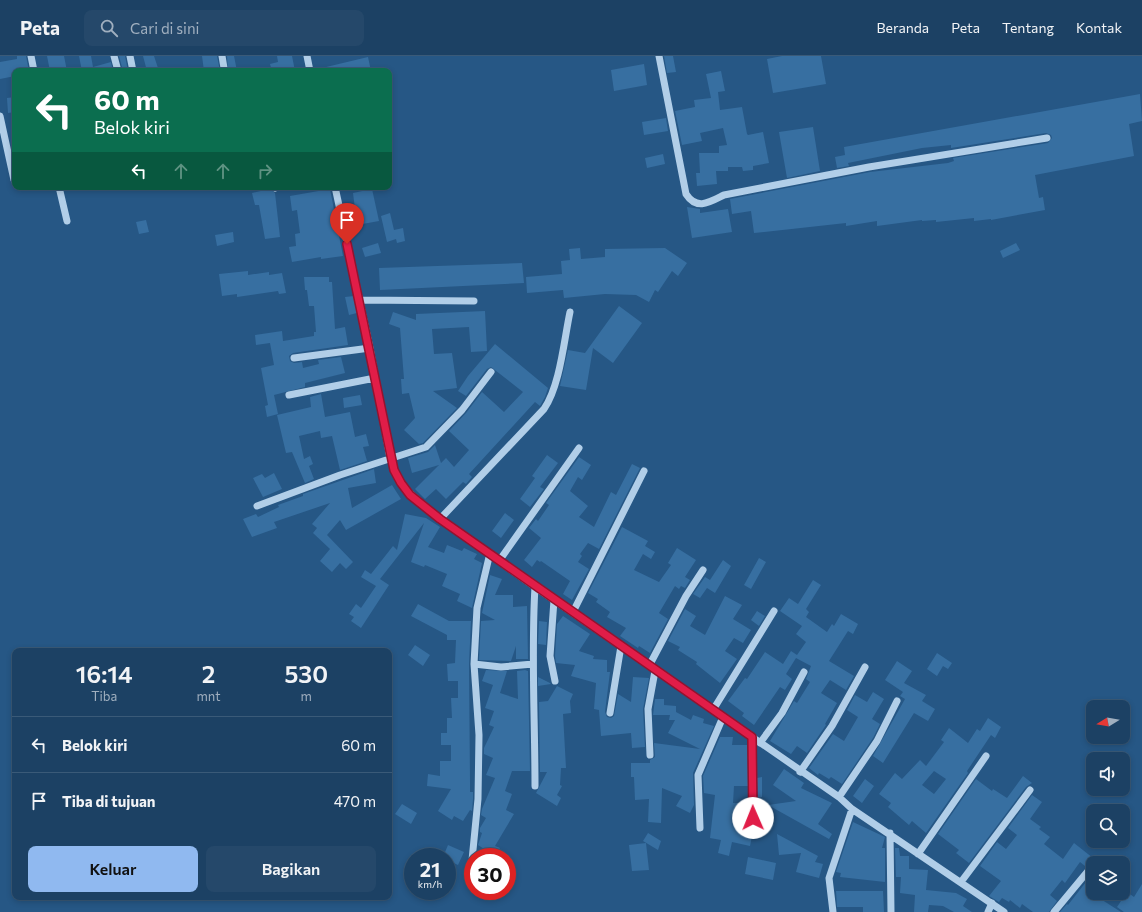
<!DOCTYPE html>
<html lang="id">
<style>
body{margin:0;font-family:Commissioner,sans-serif;background:#25486a;color:#f1f3f6;height:100vh;display:flex;flex-direction:column;font-size:15px;white-space:nowrap}
*{box-sizing:border-box;margin:0}
p{font-size:13px;color:#a0afbf}
.icon{flex:none;width:22px;height:22px;fill:none;stroke:currentColor;stroke-width:2;stroke-linecap:round;stroke-linejoin:round}
.map{position:relative;flex:1;overflow:hidden}
.sheet{position:absolute;left:12px;top:592px;width:380px;height:252px;display:flex;flex-direction:column;background:#1c4164;border-radius:8px;box-shadow:0 2px 6px #0003,0 0 0 1px #3a5a78}
.sheet>*{flex:none}
.top-card{position:absolute;left:12px;top:12px;width:380px;height:122px;border-radius:8px;box-shadow:0 2px 6px #0003,0 0 0 1px #3a5a78;background:#0b6e4f;color:#fff;overflow:hidden}
.needle{width:26px;rotate:259deg}
.fabs{position:absolute;left:1086px;top:644px;display:grid;gap:8px}
.fabs a{display:grid;place-items:center;width:44px;height:44px;border-radius:8px;background:#1c4164;box-shadow:0 2px 6px #0003,0 0 0 1px #3a5a78;font-size:20px}
.speed{position:absolute;left:404px;top:792px;display:flex;gap:8px;font-size:20px;font-weight:700;text-align:center}
.speed>*{display:grid;place-content:center;width:52px;height:52px;border-radius:50%;background:#1c4164;box-shadow:0 2px 6px #0003,0 0 0 1px #3a5a78;line-height:1}
.speed small{font-size:10px;font-weight:400}
.speed .limit{border:6px solid #d22;background:#fff;color:#111}
.pin{position:absolute;display:grid;place-items:center;width:34px;height:34px;color:#fff;margin:-41px -17px;border-radius:50% 50% 50% 0;rotate:-45deg;box-shadow:0 0 4px #0007}
.pin .icon{rotate:45deg}
.me{position:absolute;width:44px;margin:-22px;rotate:359deg;stroke-linejoin:round;filter:drop-shadow(0 0 3px #0008)}
.turn{display:flex;align-items:center;gap:14px;height:84px;padding:0 16px;font-size:18px}
.turn .icon{width:52px;height:52px;stroke-width:2.5}
.turn b{display:block;font-size:28px;line-height:34px}
.lanes{display:flex;align-items:center;height:38px;padding:0 16px;background:#0003;justify-content:center;gap:20px;direction:ltr}
.lanes .off{opacity:.35}
.eta{display:flex;justify-content:space-evenly;align-items:center;height:68px;text-align:center}
.eta b{font-size:24px;font-weight:600;line-height:28px}
.button{display:flex;gap:8px;margin-top:auto;padding:8px 16px}
.button a{flex:1;height:46px;border-radius:8px;background:#90b9f0;color:#111;font-size:16px;font-weight:600;line-height:46px;text-align:center}
.button a+a{background:#25486a;color:#f1f3f6}
ul{padding:0;list-style:none}
li{display:flex;align-items:center;gap:12px;height:56px;padding:0 16px;border-top:1px solid #3a5a78}
li div{flex:1}
li b{display:block;font-size:15px}
li em{font-style:normal}
header{display:flex;align-items:center;gap:24px;box-sizing:border-box;height:56px;padding:0 20px;background:#1c4164;border-bottom:1px solid #3a5a78}
header strong{font-size:19px}
nav{display:flex;gap:22px;margin-inline-start:auto;font-size:14px}
.search{width:280px;height:36px;background:#25486a;display:flex;align-items:center;gap:10px;box-sizing:border-box;padding:0 14px;border-radius:8px;color:#a0afbf;font-size:15px}
.map>svg:first-child{display:block}
.building{fill:#376fa1;fill-rule:evenodd}
.lines{fill:none;stroke-linecap:round;stroke-linejoin:round}
.minor{stroke:#b1cee8;stroke-width:7}
.route-casing{stroke:#92132f;stroke-width:10}
.route{stroke:#e11d48;stroke-width:7}
</style>
<header>
<strong>Peta</strong>
<div class="search"><svg class="icon" aria-label="search" viewBox="0 0 24 24"><circle cx="10" cy="10" r="6"/><path d="M15 15l6 6"/></svg>Cari di sini</div>
<nav><a>Beranda</a><a>Peta</a><a>Tentang</a><a>Kontak</a></nav>
</header>
<div class="map">
<svg width="1142" height="856" viewBox="0 0 1142 856">
<rect width="100%" height="100%" fill="#265785"/>
<!-- building -->
<path class="building" d="M17 0H26L29 15H15V20L0 23V6L17 3Z
M47 0H64L67 15H50Z
M79 0H91L93 11 111 6 113 15H82Z
M119 0H125L128 15H123Z
M143 0H154L158 12 147 15Z
M202 0H217L220 15H204Z
M227 0H234L237 15H228Z
M277 0H292L295 15H272L270 8 278 6Z
M664 0H673L676 16 667 17Z
M782 0H821L826 28 773 37 767 3Z
M368 1 371 15H322V12Z
M644 8 647 29 614 35 611 14Z
M721 15 725 35 718 36 720 54 742 51 747 78 748 79 763 76 769 107 753 110V114L743 115 742 111H728V115H716L717 128 697 130 696 117H700L699 97H719V90L727 89 723 72 700 77 702 85 682 89 675 55 695 51 694 44 711 42 706 18Z
M1140 38 1142 65 1129 68 1134 100 1035 119 1039 142 1043 141 1045 154 991 164V163L974 165V162L936 166V164L922 165V164L877 170V165L846 170V167L754 177 751 155 732 158 730 143 870 116 948 107 954 105 953 102 1048 87 1052 82 1051 79 1046 77 951 92V89L922 92 848 107 849 110 837 112 835 101 845 99 844 91Z
M15 41V56L8 57 7 42Z
M666 62 668 75 644 79 642 66Z
M813 71 820 115 787 122 779 76Z
M663 98 665 108 647 112 645 102Z
M270 133 275 137 280 181 265 183 259 149H255L252 137Z
M330 133 343 200 321 203V201L292 206 289 191 296 190 295 178 300 177 297 154 292 155 290 140Z
M372 133 379 165 357 169 353 137Z
M687 151 700 153V157L728 153 732 176 692 182Z
M390 157 394 174 403 172 405 185 397 187 396 183 387 186 381 160Z
M146 164 149 176 139 178 136 166Z
M233 176 234 186 217 190 215 179Z
M378 187 381 197 365 201 362 192Z
M1016 187 1020 194 1003 202 1000 195Z
M580 192 581 203 605 201V193L665 192 687 207 678 220 672 215 658 236 655 234 649 246 636 239 605 238 564 242 563 234 527 237 526 221 562 218 561 205 570 204 569 193Z
M522 207 524 227 380 234 379 212Z
M248 215V219L269 216V219L282 217 286 237 279 238 278 235 237 241V238L222 240 219 218Z
M304 221H329V226H332L335 273 345 271 348 289 293 297 289 300 290 305 294 307 302 306 303 312 319 308 318 304 341 301 345 317 305 327V331L274 339 278 358 267 361 265 350 268 349 261 312 274 309 270 287 256 289 255 279 282 275 283 285 314 280V276H316L314 250H309L307 234H305Z
M354 240 357 257 349 259 345 241Z
M619 250 642 267 613 307 593 292 586 334 560 330 568 294 585 297Z
M485 255 487 295 471 296 469 271 432 273 434 298 452 297 457 332 433 335 457 352 423 387 419 388 404 374 415 362 409 337 402 338 401 323H404L400 272 389 268 393 256 416 264V258Z
M495 288 548 332 545 341 540 350 535 346 469 418 472 421 466 428 463 426 446 443 436 433 425 443 415 433 439 409 412 417 408 402 428 396 435 389 441 407 446 402 454 411 469 394 449 375 466 357 482 336 504 356 523 336 491 311 487 313 466 340 458 335 468 320Z
M321 338 325 361 350 356 355 381 366 378 369 390 363 391 367 405 340 414 332 380 321 382 320 375 299 380 304 403 310 400 313 408 309 410 314 423 305 427 292 396 286 397 277 359 311 351 310 341Z
M360 339 362 349 344 352 343 342Z
M547 399 558 407 540 431 544 433 530 451 520 443 535 422 532 420Z
M579 401 591 409 582 424 578 421 570 435 588 450 579 461 594 471 611 436 616 439 632 408 640 412 599 493 588 487 580 498 582 500 578 506 589 513 572 544 563 538 570 525 541 505 540 506 537 504 532 511 524 504 541 482 529 472 536 463 538 465 549 449 546 447Z
M374 413 376 427 348 432 352 452 392 429 401 443 346 474 340 464 327 479 353 506 346 513 340 507 332 516 320 505 330 493 313 477 317 472 312 468 330 447 274 466 277 472 252 481 243 463 256 458 258 461 279 451 278 449 303 440V438Z
M274 417 282 433 263 441 253 422 262 418 265 422Z
M505 457 514 464 501 482 492 475Z
M405 458 426 462 440 471 428 491 444 497 447 489 462 495 464 492 477 498 474 503 482 507 472 552 457 545 460 538 442 530 447 518 425 509 424 511 411 506 424 467 380 523 389 529 361 572 351 565 354 561 349 558 356 548 361 552 376 530 361 521 365 514 371 518 393 490 397 494Z
M622 471 648 485 645 490 655 496 651 503 643 498 634 514 659 526 671 509 668 507 677 492 696 504 685 521 690 524 685 532 681 530 679 533 675 530 659 557 668 563 650 597 639 590 638 592 620 580 626 572 607 561 610 556 596 546 598 543 588 537Z
M759 502 766 506 751 533 744 529Z
M723 504 731 510 715 537 707 532 700 542 693 538 705 521 710 524Z
M490 519 502 523 495 539H513V551L527 550 528 603H516V590L511 605 479 604 481 565 495 564 482 557Z
M813 524 821 529 806 553 809 556 806 561 827 576 832 568 834 570 841 558 858 568 853 578 848 575 829 605 854 620 846 634 830 624 821 637 837 647 825 668 826 669 807 697 797 690 791 698 770 685 794 645 797 647 810 626 806 623 811 610 796 602 786 618 792 623 785 634 780 631 754 669 742 660 744 657 728 645 745 622 747 623 765 596 783 608 791 595 797 599 806 586 796 578 802 570 780 555 789 542 798 548Z
M725 540 742 549 733 563 751 574 743 587 734 582 725 595 737 603 720 627 696 608 697 606 678 594 680 591 668 585 685 553 696 560 690 570 705 579Z
M418 548 449 565H471L469 608 470 726V736H473V743L472 755 470 754 463 765 454 760 452 764 438 755 451 733 427 730 428 718 440 720V705H451V689H441V677H447V662H452L451 642H458V625H448L447 608 455 607 456 584H447V579L411 560Z
M757 555 765 560 759 570 751 564Z
M563 560 590 578 579 595 594 600 593 603 607 604V616H610L605 656 607 661 611 662 614 660 618 638 631 646 633 621 649 622 643 653 645 691 632 692 631 677 601 680 599 654 594 653 596 627 571 620 575 609 556 607 555 600 557 568Z
M539 565 547 566 546 589 538 588Z
M415 589 430 599 423 610 408 599Z
M937 597 952 607 948 613 943 610 937 620 927 613Z
M897 605 912 615 904 627 926 639 922 645 935 653 928 665 914 657 883 707 873 700 905 643 900 640 903 636 885 624Z
M486 614 507 615 500 637 518 643 517 615 525 614 528 615 530 715H512L505 735 512 738 506 754 514 758 495 790 500 792 495 800 478 789 482 777 480 776V772L486 762 481 759 482 753 495 722 486 719 493 702 484 698V692L494 671 489 669 494 655 485 652 493 629 482 625Z
M538 621 550 627 551 628 538 630Z
M557 630 573 638 570 645 571 657 563 658 566 712H561L560 729 562 730 557 739 561 742 557 750 536 737 547 716H540L539 646 548 645Z
M873 636 884 643 872 663 880 668 873 682 842 728 831 721 829 723 819 717 818 719 809 712 833 678 844 685 858 661 847 654 855 639 867 646Z
M655 643H664V649L676 650V656L691 664 693 659 704 663 703 667 714 670 693 717 694 749 690 757 676 750 682 740 662 732 661 767 648 766 649 743 635 744 634 721H631V707H650V704L655 701 654 687 700 693 668 677 675 664H669L670 659H653Z
M988 662 1001 671 995 682 991 679 967 715 968 717 926 777 912 765 909 769 888 751 891 747 879 738 895 717 902 723 920 704 926 710 944 686 941 684 949 672 968 687 977 673 980 675ZM934 715 946 723 934 738 922 729Z
M720 681H733L732 689H747L748 730H734L733 747 748 748V775L752 780 750 790 732 786 729 800 718 797 721 784 710 782 715 739 704 737 703 720Z
M784 713 804 727 801 732 832 747 818 768 832 778 829 783 768 749 796 745 773 729Z
M1023 720 1032 727 1026 731 969 807 956 797 959 794 938 778 976 723 992 735 993 733 1007 742Z
M762 721V741H758L757 722Z
M865 723 874 730 862 747 853 740Z
M1032 739 1042 746 1030 763 1041 771 1039 773 1050 781 1044 788 1063 803 1074 787 1093 802V804L1085 810 1080 806 1065 827 1062 824 1050 839 1057 845 1049 856H1033L1022 848 1020 852 1010 844 1009 846 1002 842 999 846 989 840 1001 825 980 810 997 786 1006 793 1017 779 1008 772Z
M402 748 417 757 411 768 395 758Z
M853 766 885 781 882 792H885V826L840 821 841 817 836 816Z
M648 777 661 785 658 794 643 785Z
M777 778 818 800 815 806 823 808 819 822 796 816 801 797 779 799Z
M646 787 649 814 632 815 629 789Z
M448 789 464 796 458 809 447 804V801H443Z
M895 792H899L900 800H909V813L928 814 926 834 956 837 967 843 963 850 972 856H954L943 850 929 849 928 856H914L915 839 900 837 901 821H896Z
M748 801 776 807 773 824 745 818Z
M1093 817V837H1099L1096 840 1121 856H1060L1067 848 1068 849Z
M1142 828V856H1124L1117 851 1127 836 1134 841Z
M836 835H883L884 856H863V851H837Z"/>
<g class="lines">
<!-- minor -->
<path class="minor" d="M31 0 34 15
M114 0 118 15
M130 0 133 15
M222 0 224 12
M307 0 310 15
M659 0 686 138C697 155 710 146 724 139L869 111 1047 82
M0 60 14 124
M59 131 67 165
M335 131 370 292 390 402 397 421 405 433 440 463 535 531 839 741 852 753 1004 856
M275 132 277 131
M360 244 474 245
M294 302 370 292
M289 339 375 322
M257 450 340 419 426 391 462 354 491 316
M440 463 544 353C560 330 564 284 570 256
M499 505 579 392
M554 544 550 600 555 625
M573 556 644 415
M474 608 501 611 533 608
M649 610 686 540 703 514
M713 654 774 555
M610 657 621 590
M752 681 753 775
M760 687 782 657 804 616
M650 699 648 653 655 615
M800 716 832 670 865 611
M535 730C535 663 531 597 535 531
M839 741 877 685 897 645
M700 772 698 719 723 661
M890 777 891 856
M918 798 986 700
M472 804 478 743 479 679 474 608 477 552 490 497
M961 826 1030 734
M833 856 829 822 852 753
M988 856 992 847
M1054 856 1093 809"/>
</g>
<g class="lines">
<defs>
<path id="route" d="M347 188 394 414 401 427 410 439 440 463 752 681 753 762"/>
</defs>
<!-- route casing -->
<use href="#route" class="route-casing"/>
<!-- route -->
<use href="#route" class="route"/>
</g>
</svg>
<div class="fabs">
<a><svg class="needle" viewBox="-14 -14 28 28"><path d="M0-13l5 13h-10z" fill="#e53935"/><path d="M0 13l5-13h-10z" fill="#a0afbf"/></svg></a>
<a><svg class="icon" aria-label="sound" viewBox="0 0 24 24"><path d="M4 9h4l5-4v14l-5-4H4zM17 9q2 3 0 6"/></svg></a>
<a><svg class="icon" aria-label="search" viewBox="0 0 24 24"><circle cx="10" cy="10" r="6"/><path d="M15 15l6 6"/></svg></a>
<a><svg class="icon" aria-label="layers" viewBox="0 0 24 24"><path d="M12 4l9 5-9 5-9-5zM3 14l9 5 9-5"/></svg></a>
</div>
<div class="speed"><div>21<small>km/h</small></div><div class="limit">30</div></div>
<div class="pin" style="left:347px;top:188px;background:#d93025"><svg class="icon" aria-label="arrive" viewBox="0 0 24 24"><path d="M6 21V4h12l-3 4 3 4H6"/></svg></div>
<svg class="me" style="left:753px;top:762px" viewBox="-20 -20 40 40"><circle r="19" fill="#fff"/><path d="M0-13L10 11 0 6-10 11z" fill="#e11d48"/></svg>
<div class="top-card">
<div class="turn"><svg class="icon" aria-label="left" viewBox="0 0 24 24"><path d="M17 20v-9H6M10 6l-5 5 5 5"/></svg><div><b>60 m</b>Belok kiri</div></div>
<div class="lanes"><svg class="icon" aria-label="left" viewBox="0 0 24 24"><path d="M17 20v-9H6M10 6l-5 5 5 5"/></svg><svg class="icon off" aria-label="ahead" viewBox="0 0 24 24"><path d="M12 20V5M6 11l6-6 6 6"/></svg><svg class="icon off" aria-label="ahead" viewBox="0 0 24 24"><path d="M12 20V5M6 11l6-6 6 6"/></svg><svg class="icon off" aria-label="right" viewBox="0 0 24 24"><path d="M7 20v-9h11M14 6l5 5-5 5"/></svg></div>
</div>
<section class="sheet">
<div class="eta">
<div><b>16:14</b><p>Tiba</p></div>
<div><b>2</b><p>mnt</p></div>
<div><b>530</b><p>m</p></div>
</div>
<ul>
<li><svg class="icon" aria-label="left" viewBox="0 0 24 24"><path d="M17 20v-9H6M10 6l-5 5 5 5"/></svg><div><b>Belok kiri</b></div><em>60 m</em></li>
<li><svg class="icon" aria-label="arrive" viewBox="0 0 24 24"><path d="M6 21V4h12l-3 4 3 4H6"/></svg><div><b>Tiba di tujuan</b></div><em>470 m</em></li>
</ul>
<div class="button"><a>Keluar</a><a>Bagikan</a></div>
</section>
</div>
